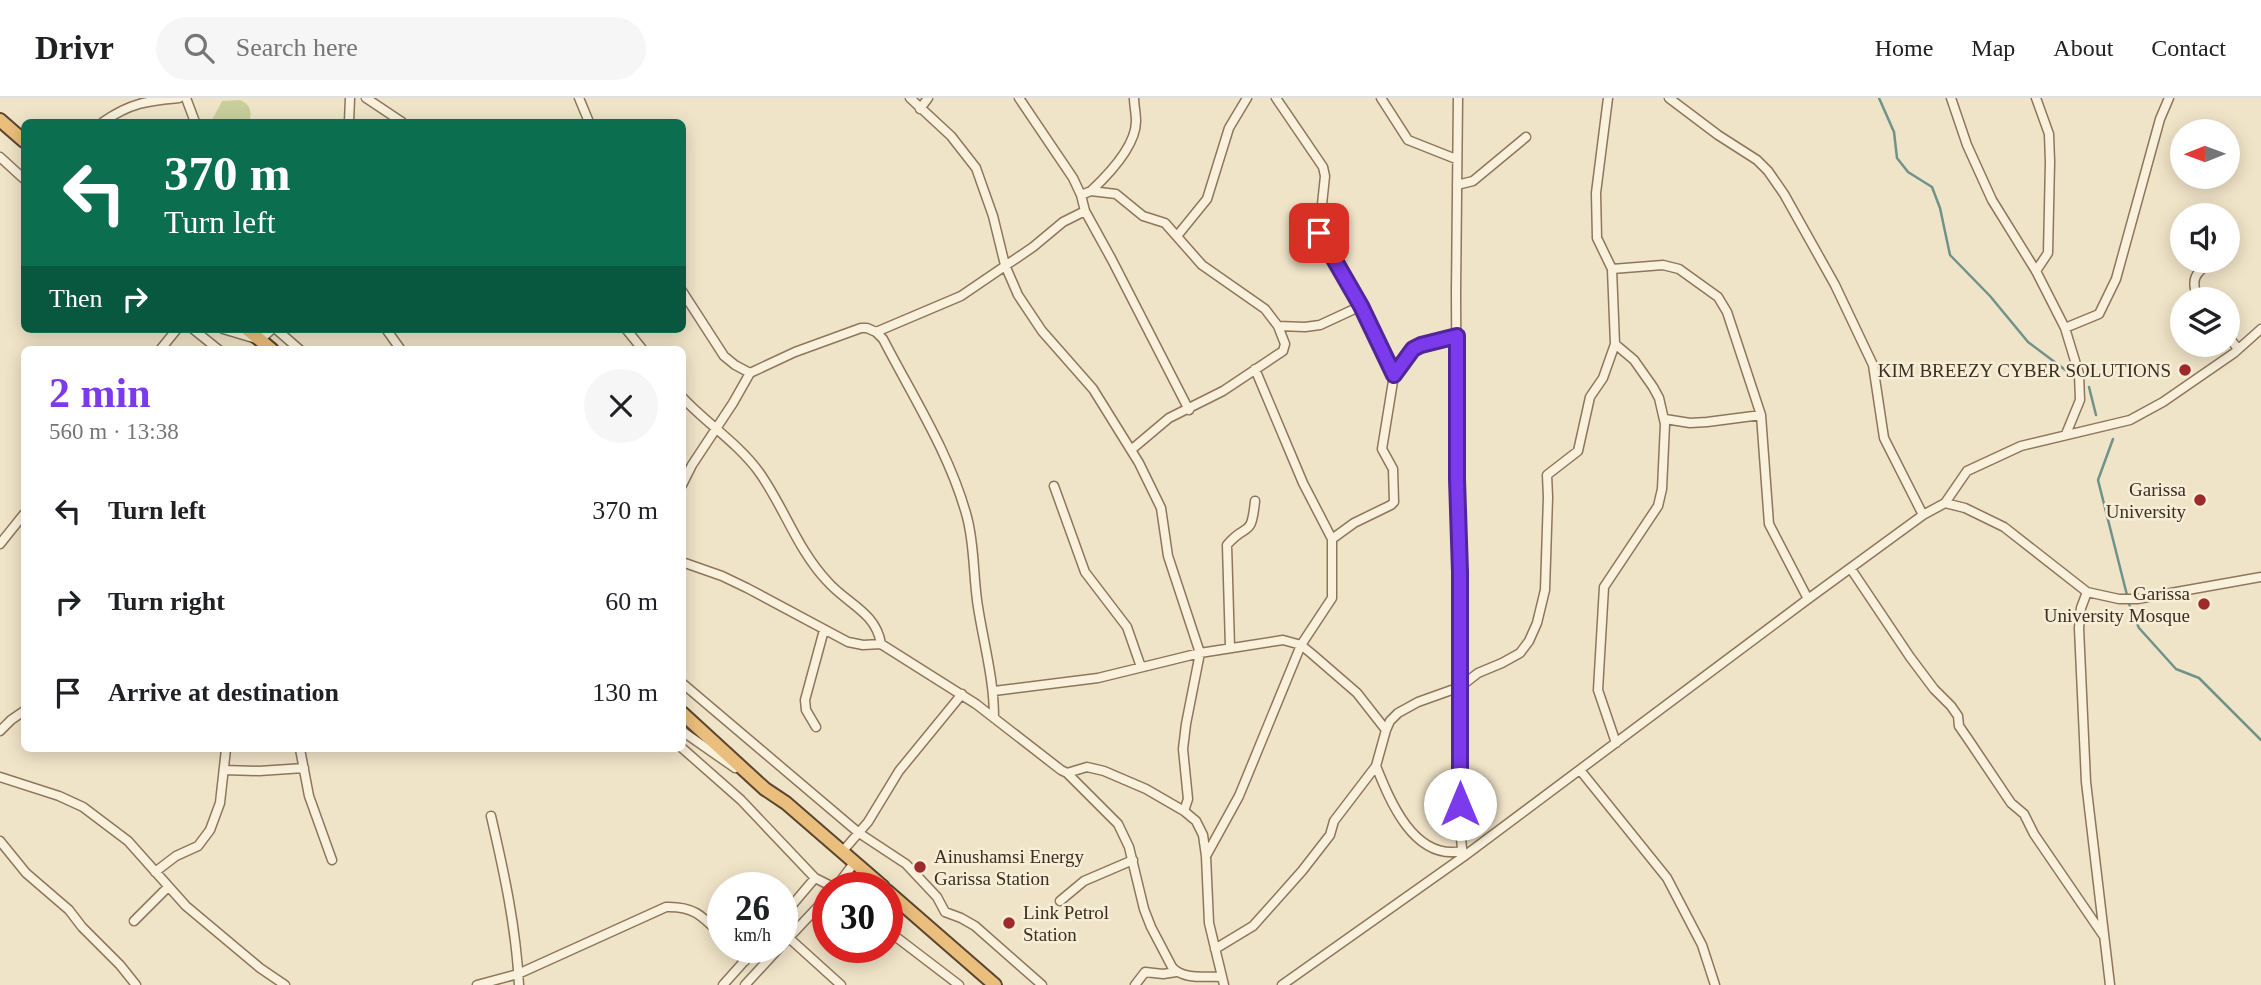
<!DOCTYPE html>
<meta charset="utf-8">
<style>
body{margin:0;font-family:"Times New Roman",serif;background:#f6f6f6;color:#202124;height:100vh;display:flex;flex-direction:column;font-size:26px;white-space:nowrap}
*{box-sizing:border-box;margin:0}
p{font-size:23px;color:#757577}
.icon{flex:none;width:38px;height:38px;fill:none;stroke:currentColor;stroke-width:2;stroke-linecap:round;stroke-linejoin:round}
.map{position:relative;flex:1;overflow:hidden}
.details{position:absolute;left:21px;top:248px;width:665px;height:406px;display:flex;flex-direction:column;background:#fff;border-radius:10px;box-shadow:0 4px 18px #0003}
.details>*{flex:none}
.hud{position:absolute;left:21px;top:21px;width:665px;height:214px;border-radius:10px;box-shadow:0 4px 18px #0003;background:#0b6e4f;color:#fff;overflow:hidden}
.needle{width:46px;rotate:269deg}
.buttons{position:absolute;left:2170px;top:21px;display:grid;gap:14px}
.buttons a{display:grid;place-items:center;width:70px;height:70px;border-radius:50%;background:#fff;box-shadow:0 4px 18px #0003;font-size:35px}
.speed{position:absolute;left:707px;top:774px;display:flex;gap:14px;font-size:35px;font-weight:700;text-align:center}
.speed>*{display:grid;place-content:center;width:91px;height:91px;border-radius:50%;background:#fff;box-shadow:0 4px 18px #0003;line-height:1}
.speed small{font-size:18px;font-weight:400}
.speed .limit{border:10px solid #d22;background:#fff;color:#111}
.pin{position:absolute;display:grid;place-items:center;width:60px;height:60px;color:#fff;margin:-30px;border-radius:14px;box-shadow:0 4px 10px #0006}
.me{position:absolute;width:77px;margin:-38px;rotate:0deg;stroke-linejoin:round;filter:drop-shadow(0 0 5px #0008)}
.turn{display:flex;align-items:center;gap:24px;height:147px;padding:0 28px;font-size:32px}
.turn .icon{width:91px;height:91px;stroke-width:2.5}
.turn b{display:block;font-size:49px;line-height:60px}
.then{display:flex;align-items:center;height:66px;padding:0 28px;background:#0003;gap:14px;font-size:26px}
.round{display:grid;place-items:center;flex:none;width:74px;height:74px;border-radius:37px;background:#f6f6f6}
.head{display:flex;align-items:center;justify-content:space-between;height:119px;padding:0 28px}
h1{font-size:42px;font-weight:700;line-height:52px;color:#7c3aed}
ul{padding:0;list-style:none}
li{display:flex;align-items:center;gap:21px;height:91px;padding:0 28px}
li div{flex:1}
li b{display:block;font-size:26px}
li em{font-style:normal}
header{display:flex;align-items:center;gap:42px;box-sizing:border-box;height:98px;padding:0 35px;background:#fff;border-bottom:2px solid #e0e0e0}
header strong{font-size:33px}
nav{display:flex;gap:38px;margin-inline-start:auto;font-size:24px}
.search{width:490px;height:63px;background:#f6f6f6;display:flex;align-items:center;gap:18px;box-sizing:border-box;padding:0 24px;border-radius:38px;color:#757577;font-size:26px}
.map>svg:first-child{display:block}
.green{fill:#c9cf9b}
.lines{fill:none;stroke-linecap:round;stroke-linejoin:round}
.stream{stroke:#6f938a;stroke-width:2.5}
.minor-casing{stroke:#8d765c;stroke-width:11}
.trunk-casing{stroke:#5b4430;stroke-width:16}
.minor{stroke:#faf1dc;stroke-width:8}
.trunk{stroke:#eabe7c;stroke-width:12}
.route-casing{stroke:#51269a;stroke-width:18}
.route{stroke:#7c3aed;stroke-width:12}
.poi-dot{fill:#9e2a2b;stroke:#f7eed8;stroke-width:2.5}
.labels{text-anchor:middle;dominant-baseline:central;stroke-width:5;stroke-linejoin:round;paint-order:stroke}
.poi-label{font-size:19px;fill:#3d2e20;stroke:#f7eed8;text-anchor:end}
</style>
<header>
<strong>Drivr</strong>
<div class="search"><svg class="icon" aria-label="search" viewBox="0 0 24 24"><circle cx="10" cy="10" r="6"/><path d="M15 15l6 6"/></svg>Search here</div>
<nav><a>Home</a><a>Map</a><a>About</a><a>Contact</a></nav>
</header>
<div class="map">
<svg width="2261" height="887" viewBox="0 0 2261 887">
<rect width="100%" height="100%" fill="#f0e4c8"/>
<!-- green -->
<path class="green" d="M240 2C249 6 252 11 250 21L244 22V24H211L222 3Z"/>
<g class="lines">
<!-- stream -->
<path class="stream" d="M1879 0 1894 34 1897 60 1908 74 1932 89 1940 110 1950 157 1990 198 2028 244 2072 277
M2089 289 2096 317
M2113 341 2098 382 2131 513 2139 530 2176 571 2199 580 2261 642"/>
<defs>
<path id="minor" d="M186 0 195 24
M366 0 402 24
M579 0 589 24
M910 0 951 38 976 70 993 118 1005 167 1018 197 1042 233 1093 291 1139 365 1161 410 1168 458 1200 555 1186 626 1183 651 1188 701 1184 713
M1019 0 1073 80 1081 97 1085 113 1112 162 1189 312
M1381 0 1408 42 1456 61
M1458 0 1456 195 1457 381 1460 474V732L1463 759
M1669 0 1718 37 1757 62 1768 73 1784 96 1835 187 1873 267 1884 340 1923 417
M1951 0 1967 47 1992 102 2036 173 2065 230 2079 276 2080 302 2066 336
M2036 0 2049 36 2050 64 2048 155 2036 173
M920 11 928 0
M103 24C130 5 147 3 179 0
M349 24 350 0
M0 59 24 81
M1457 87 1473 83 1526 39
M1091 93C1108 77 1136 48 1136 23 1136 15 1134 7 1134 0
M1081 97 1091 93 1116 96 1143 118 1165 125 1202 167 1265 211 1278 228 1285 246 1283 253 1223 293 1169 320 1131 352
M1177 138 1207 101 1229 30 1247 0
M2228 152 2233 147
M1612 171 1663 167 1679 171 1718 199 1727 214 1761 317 1769 426 1808 501
M682 193 724 258 735 267 750 275
M2198 201C2190 181 2195 175 2212 163
M1278 228 1305 229 1320 227 1361 208
M2065 230 2099 216 2116 181 2160 21 2169 0
M193 231 219 252
M223 231 260 242 272 231
M276 231 300 252
M386 231 401 252
M626 231 643 252
M876 234 961 198 1033 149 1063 124 1085 113
M2228 238 2238 251
M1615 246 1634 262 1653 289 1659 300 1665 326 1662 391 1658 408 1604 489 1598 592 1616 645
M160 252 177 231
M1255 271 1303 385 1332 441
M1394 277 1413 251 1457 238
M682 299C706 325 738 345 759 374 784 409 797 451 827 483 847 506 876 514 881 546
M1665 321 1690 325 1707 324 1761 317
M682 387 692 367 733 305 750 275 795 254 861 230H867L876 234 883 241C913 299 950 356 967 419 975 449 973 479 978 509 984 547 994 581 994 620
M1054 388 1085 474 1127 529 1141 569
M1945 405 1965 410 2004 429 2087 494 2119 501H2137L2261 479
M0 446 24 416
M682 464 722 478 747 490 848 544 863 547 881 546 976 606 1061 672 1067 675 1118 726 1129 749 1144 811 1151 829 1172 869C1183 882 1205 878 1222 879
M1851 471 1910 559 1934 591 1951 608 1958 618 1959 628 1968 641 2011 705 2024 716 2034 736 2103 837
M2087 494 2081 510 2079 530 2086 684 2110 887
M1230 549 1227 447C1247 423 1251 442 1255 403
M682 585 859 735 906 766 937 799 945 814 961 820 975 828 1042 887
M994 593 1098 580 1200 555 1283 542 1301 547 1312 556 1357 595 1386 632
M816 629 806 612 805 602 824 532
M0 633 11 622 24 613
M682 633 735 670
M682 650 741 702 815 780 833 789
M300 651 309 698 332 762
M1376 668C1390 703 1414 763 1462 753
M224 672 259 673 304 670
M1580 672 1667 780 1702 847 1715 887
M1067 675 1087 669 1104 673 1146 691 1184 713 1196 723 1203 737 1206 758 1209 825 1224 887
M0 679 59 698 83 709 128 743 186 808 260 870 285 887
M491 718C504 774 516 829 519 887
M0 743 26 775 69 812 82 829 120 867 136 887
M842 754 868 724 899 673 962 596
M1206 758 1239 698 1301 547 1332 500V441L1354 425 1391 407 1394 404 1393 371 1382 351 1394 277 1361 208 1319 135 1325 78 1323 69 1276 0
M155 774 176 758 198 748 210 732 220 705 226 651
M836 789 854 765
M1060 803 1084 783 1133 762
M782 819 815 780
M134 823 168 789
M887 832 959 887
M789 840 841 887
M782 847 828 798
M732 849 745 863
M1215 851 1253 828 1302 773 1330 737 1334 723 1376 668 1386 632 1390 623 1398 615 1418 604 1460 589 1478 575 1502 565 1520 555 1529 543 1537 525 1545 492 1548 399 1547 377 1578 353 1590 299 1603 280 1615 246 1612 171 1597 140 1596 95 1608 0
M477 887 518 876 666 809C696 808 704 820 723 839
M723 887 757 849
M745 887 780 849
M1135 887 1145 874 1163 876 1176 874
M1282 887 1463 759 1808 501 1923 417 1945 405 1967 373 2021 348 2130 322 2163 304 2234 255 2261 231"/>
<path id="trunk" d="M0 22 24 43
M247 231 272 252
M682 615 765 691 786 705 883 789
M887 793 995 887"/>
</defs>
<!-- minor casing -->
<use href="#minor" class="minor-casing"/>
<!-- trunk casing -->
<use href="#trunk" class="trunk-casing"/>
<!-- minor -->
<use href="#minor" class="minor"/>
<!-- trunk -->
<use href="#trunk" class="trunk"/>
</g>
<g class="lines">
<defs>
<path id="route" d="M1319 135 1361 208 1394 277 1413 251 1421 247 1457 238V381L1460 474V706"/>
</defs>
<!-- route casing -->
<use href="#route" class="route-casing"/>
<!-- route -->
<use href="#route" class="route"/>
</g>
<!-- markers -->
<g class="poi-dot">
<circle cx="2185" cy="272" r="7"/>
<circle cx="2200" cy="402" r="7"/>
<circle cx="2204" cy="506" r="7"/>
<circle cx="920" cy="769" r="7"/>
<circle cx="1009" cy="825" r="7"/>
</g>
<g class="labels">
<!-- poi labels -->
<g class="poi-label">
<text x="2171" y="272">KIM BREEZY CYBER SOLUTIONS</text>
<text x="2186" y="391">Garissa<tspan x="2186" dy="22">University</tspan></text>
<text x="2190" y="495">Garissa<tspan x="2190" dy="22">University Mosque</tspan></text>
<text x="934" y="758" text-anchor="start">Ainushamsi Energy<tspan x="934" dy="22">Garissa Station</tspan></text>
<text x="1023" y="814" text-anchor="start">Link Petrol<tspan x="1023" dy="22">Station</tspan></text>
</g>
</g>
</svg>
<div class="buttons">
<a><svg class="needle" viewBox="-14 -14 28 28"><path d="M0-13l5 13h-10z" fill="#e53935"/><path d="M0 13l5-13h-10z" fill="#757577"/></svg></a>
<a><svg class="icon" aria-label="sound" viewBox="0 0 24 24"><path d="M4 9h4l5-4v14l-5-4H4zM17 9q2 3 0 6"/></svg></a>
<a><svg class="icon" aria-label="layers" viewBox="0 0 24 24"><path d="M12 4l9 5-9 5-9-5zM3 14l9 5 9-5"/></svg></a>
</div>
<div class="speed"><div>26<small>km/h</small></div><div class="limit">30</div></div>
<div class="pin" style="left:1319px;top:135px;background:#d93025"><svg class="icon" aria-label="arrive" viewBox="0 0 24 24"><path d="M6 21V4h12l-3 4 3 4H6"/></svg></div>
<svg class="me" style="left:1460px;top:706px" viewBox="-20 -20 40 40"><circle r="19" fill="#fff"/><path d="M0-13L10 11 0 6-10 11z" fill="#7c3aed"/></svg>
<div class="hud">
<div class="turn"><svg class="icon" aria-label="left" viewBox="0 0 24 24"><path d="M17 20v-9H6M10 6l-5 5 5 5"/></svg><div><b>370 m</b>Turn left</div></div>
<div class="then">Then<svg class="icon" aria-label="right" viewBox="0 0 24 24"><path d="M7 20v-9h11M14 6l5 5-5 5"/></svg></div>
</div>
<section class="details">
<div class="head"><div><h1>2 min</h1><p>560 m · 13:38</p></div><a class="round"><svg class="icon" aria-label="close" viewBox="0 0 24 24"><path d="M6 6l12 12M18 6L6 18"/></svg></a></div>
<ul>
<li><svg class="icon" aria-label="left" viewBox="0 0 24 24"><path d="M17 20v-9H6M10 6l-5 5 5 5"/></svg><div><b>Turn left</b></div><em>370 m</em></li>
<li><svg class="icon" aria-label="right" viewBox="0 0 24 24"><path d="M7 20v-9h11M14 6l5 5-5 5"/></svg><div><b>Turn right</b></div><em>60 m</em></li>
<li><svg class="icon" aria-label="arrive" viewBox="0 0 24 24"><path d="M6 21V4h12l-3 4 3 4H6"/></svg><div><b>Arrive at destination</b></div><em>130 m</em></li>
</ul>
</section>
</div>
